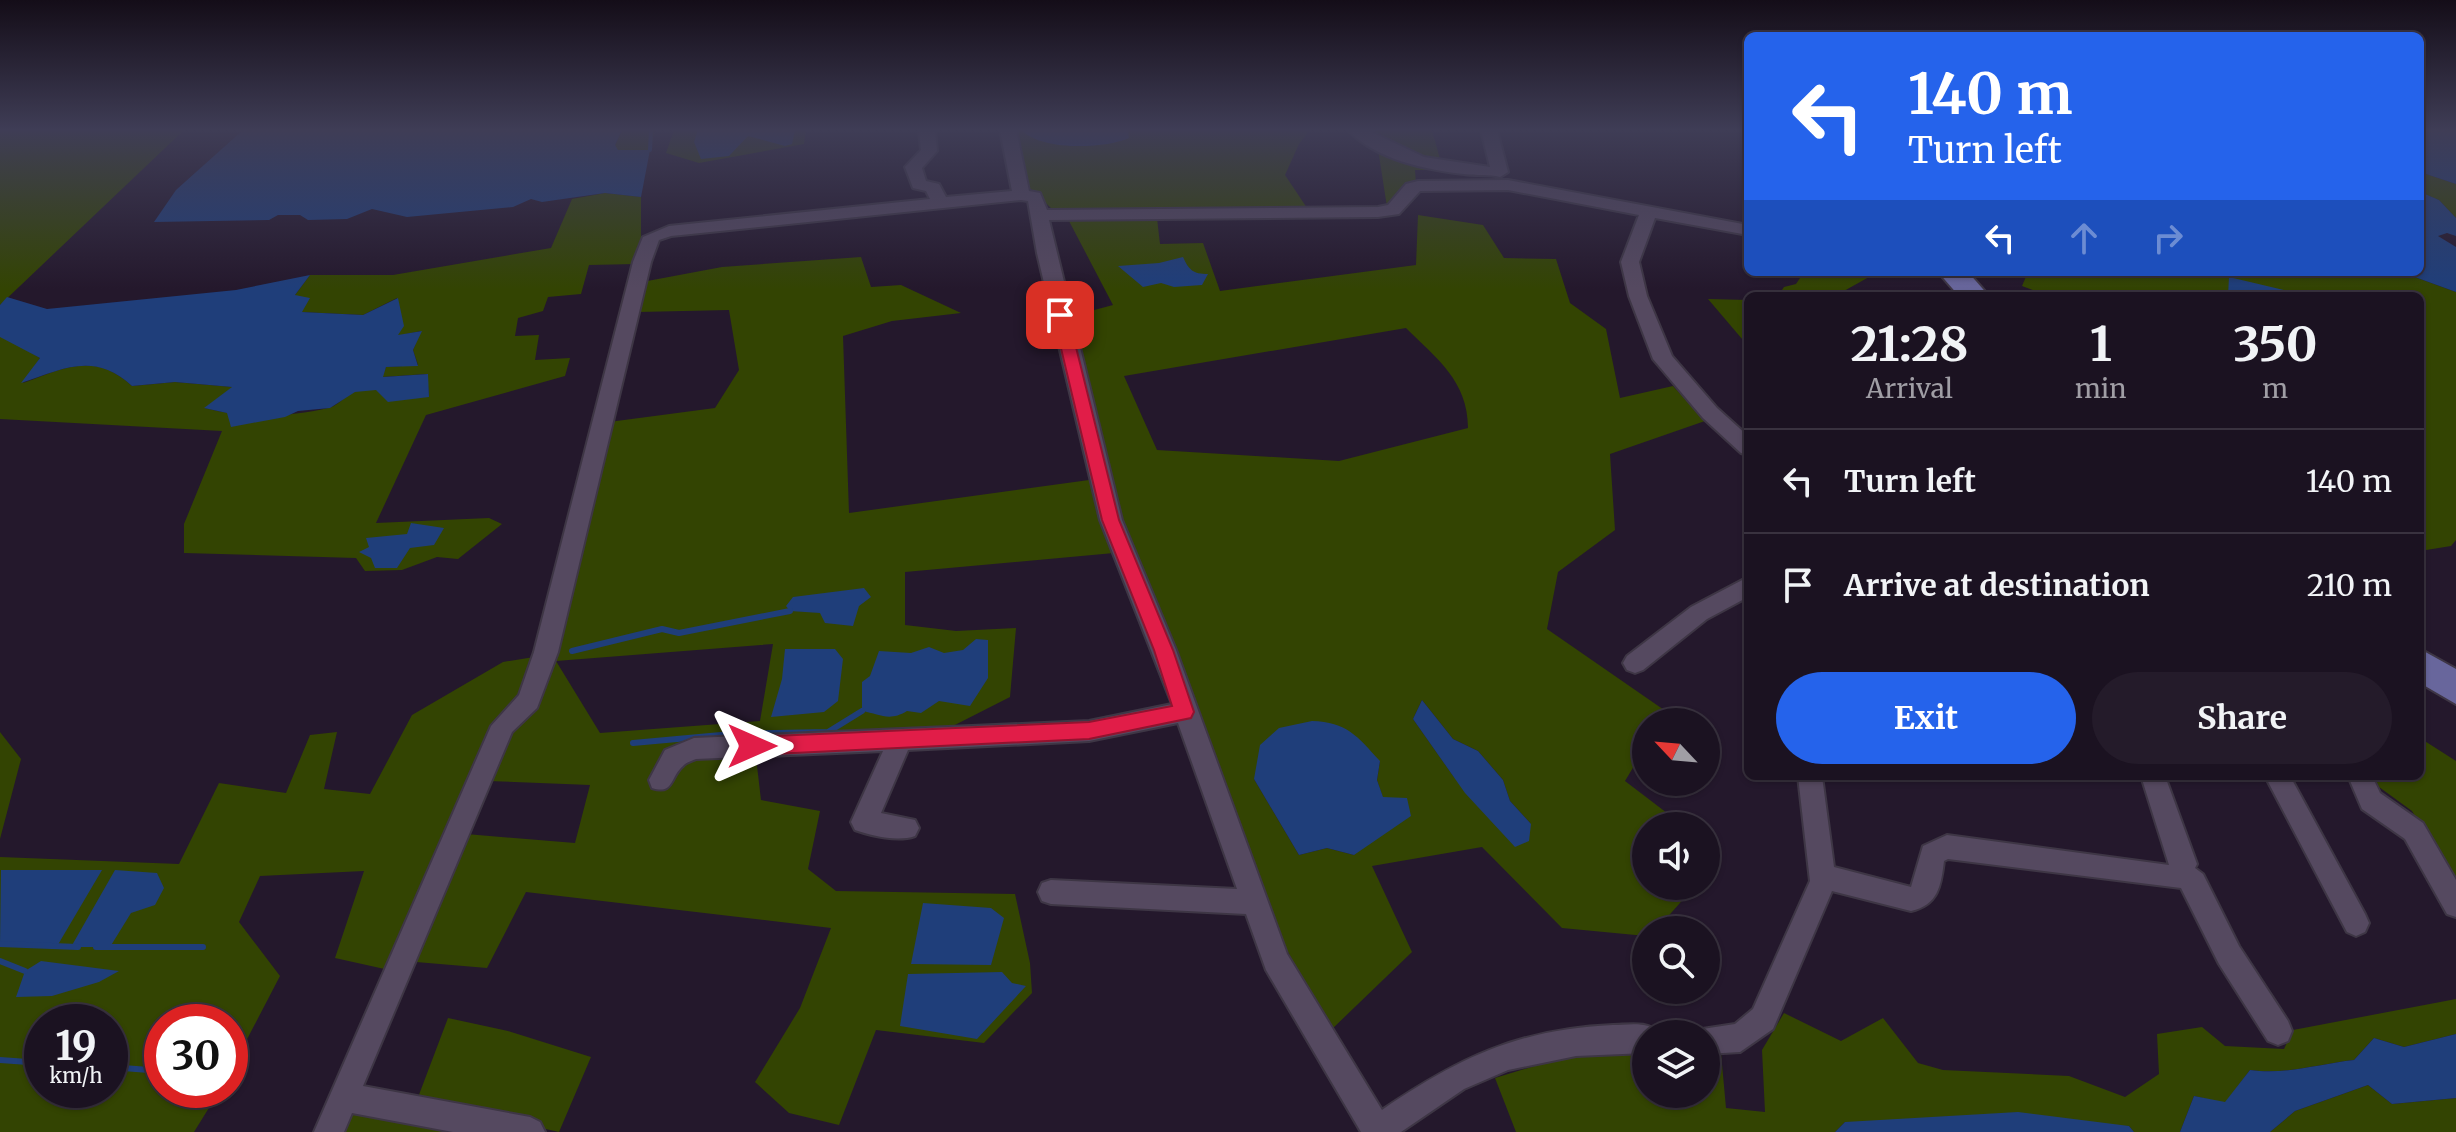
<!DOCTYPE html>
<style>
body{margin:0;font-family:Merriweather,serif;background:#241b2a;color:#f1f3f6;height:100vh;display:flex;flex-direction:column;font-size:30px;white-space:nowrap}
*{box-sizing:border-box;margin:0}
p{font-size:26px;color:#a09ea5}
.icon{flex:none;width:44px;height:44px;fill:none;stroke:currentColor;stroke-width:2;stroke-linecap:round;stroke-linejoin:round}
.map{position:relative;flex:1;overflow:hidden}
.panel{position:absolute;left:1744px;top:292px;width:680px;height:488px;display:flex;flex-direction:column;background:#1b1221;border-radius:12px;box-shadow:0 2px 6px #0004,0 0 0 2px #39323f}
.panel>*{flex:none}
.guide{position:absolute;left:1744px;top:32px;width:680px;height:244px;border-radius:12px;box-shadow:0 2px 6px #0004,0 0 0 2px #39323f;background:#2563eb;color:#fff;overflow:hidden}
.needle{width:52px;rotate:296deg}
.controls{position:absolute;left:1632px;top:708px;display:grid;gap:16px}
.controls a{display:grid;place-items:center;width:88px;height:88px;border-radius:50%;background:#1b1221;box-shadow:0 2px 6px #0004,0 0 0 2px #39323f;font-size:40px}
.speed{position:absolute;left:24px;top:1004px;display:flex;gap:16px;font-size:40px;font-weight:700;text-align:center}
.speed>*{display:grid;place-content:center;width:104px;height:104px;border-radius:50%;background:#1b1221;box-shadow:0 2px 6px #0004,0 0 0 2px #39323f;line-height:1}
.speed small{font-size:20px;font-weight:400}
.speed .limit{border:12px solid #d22;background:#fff;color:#111}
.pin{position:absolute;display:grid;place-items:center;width:68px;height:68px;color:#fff;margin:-34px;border-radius:16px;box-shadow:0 4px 12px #0006}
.me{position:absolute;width:88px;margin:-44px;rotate:90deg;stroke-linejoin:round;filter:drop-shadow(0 0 6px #0008)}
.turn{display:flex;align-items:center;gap:28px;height:168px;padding:0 32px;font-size:36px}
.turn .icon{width:104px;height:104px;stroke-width:2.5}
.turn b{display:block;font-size:56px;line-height:68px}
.lanes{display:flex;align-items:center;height:76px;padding:0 32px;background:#0003;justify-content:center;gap:40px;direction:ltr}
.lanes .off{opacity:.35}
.eta{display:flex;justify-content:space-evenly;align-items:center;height:136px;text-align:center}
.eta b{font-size:48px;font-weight:700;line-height:56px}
.button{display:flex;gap:16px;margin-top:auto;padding:16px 32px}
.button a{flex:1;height:92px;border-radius:48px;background:#2563eb;color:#fff;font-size:32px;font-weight:700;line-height:92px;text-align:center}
.button a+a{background:#241b2a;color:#f1f3f6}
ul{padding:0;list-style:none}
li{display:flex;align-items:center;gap:24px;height:104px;padding:0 32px;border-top:2px solid #39323f}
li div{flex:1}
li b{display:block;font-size:30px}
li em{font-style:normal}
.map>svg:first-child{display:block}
.green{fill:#334402;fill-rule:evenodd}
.water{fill:#1f3e7a}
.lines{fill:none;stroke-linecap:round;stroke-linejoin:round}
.stream-far1{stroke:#1f3e7a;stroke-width:4}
.stream{stroke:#1f3e7a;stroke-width:6}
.minor-casing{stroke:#3e3645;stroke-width:4}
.primary-casing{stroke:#3e3645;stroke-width:4}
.minor{fill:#554960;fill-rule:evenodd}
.primary{fill:#68669c;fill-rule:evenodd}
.route{fill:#e11d48;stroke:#92132f;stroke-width:2}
</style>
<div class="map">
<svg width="2456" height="1132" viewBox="0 0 2456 1132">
<rect width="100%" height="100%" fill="#24182c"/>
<!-- green -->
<path class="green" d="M0 130H184L0 305Z
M622 130H655L650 150 618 151 615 146Z
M674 130H806L804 144 699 163 666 153Z
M999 130H1310L1299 144 1285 175 1309 211 1052 209 1031 189 1014 192Z
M1375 130H1432L1443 170H1415L1416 184 1387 207Z
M2420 172 2456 184V218L2439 200 2424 194Z
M605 193 641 197V244L636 264 589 265 581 294 548 297 543 311 518 318 515 336 539 335 535 360 570 358 565 376 426 415 376 523 489 518 502 524 458 559 437 557 402 570 365 571 356 558 184 553V524L222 431 0 419V337H5L40 358 23 383C64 368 95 351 132 386L175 382 233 387 205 408C244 419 289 417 328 408 338 406 345 396 354 392 375 384 407 394 429 397L427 374 382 377 386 367 418 365 413 350 421 331 397 336V298L363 315 301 312 295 295 310 275H393L551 248 572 199Z
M1418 215 1483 225 1504 258 1556 259 1570 303 1606 329 1620 398 1673 386 1705 421 1610 454 1615 530 1558 572 1547 629 1667 712 1660 722H1646V746L1625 781 1684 826H1646V886H1695L1656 930H1646V936L1562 928 1482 847 1372 866 1412 952 1330 1031 1287 950 1255 873 1211 743 1116 505 1068 317 1113 305 1069 221 1157 218 1160 244 1203 243 1220 291 1416 265ZM1406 328C1437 359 1468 381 1468 428L1339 461 1157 450 1124 376ZM1422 700 1453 739 1478 751 1503 780 1510 801 1531 824 1454 777 1413 719ZM1380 761 1377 780 1383 798 1354 855 1327 848 1299 855 1254 779Z
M861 257 871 287 901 285 961 313 892 321 843 336 849 513 1089 480 1114 553 905 572V625L956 631 1016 628 1010 697 945 730 754 740 761 800 820 811 808 869 836 891 1015 894 1030 963 1032 993 984 1043 876 1030 839 1125 789 1113 755 1082 800 1008 831 928 526 892 487 968 416 962 466 834 575 843 590 785 488 781 518 721 539 704 547 662 556 660 609 422 715 408 739 370 729 310 638 312 642 282 722 267ZM773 644 760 721 600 733 556 661Z
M1804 272H1878L1835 296H1778L1784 287 1796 284Z
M2028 272H2401L2456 292V540L2451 546 2420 551V296H2049L2022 286Z
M1708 299 1748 300V346Z
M534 657 518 701 490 727 389 970 335 958 364 871 260 876 239 922 280 976 230 1072V1022H162V1090H220L194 1132H0V857L179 864 219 783 286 793 310 735 337 732 324 789 370 794 412 715 503 662ZM42 1022H110V1090H42Z
M0 732 21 759 0 839Z
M2420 738 2456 761V886L2412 811 2379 787 2374 776H2420Z
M2456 999V1034L2404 1047 2374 1038 2354 1060C2318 1064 2286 1075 2250 1070L2225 1103 2194 1096 2180 1132H2134L2129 1126 1845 1122 1835 1132H1516L1495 1078 1584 1051 1646 1052V1094H1706V1053H1721L1726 1108 1765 1112 1762 1050 1784 1013 1841 1041 1883 1018 1918 1063 1943 1070 2069 1076 2125 1097 2159 1074 2157 1034 2202 1027 2225 1046 2284 1049 2293 1030Z
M448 1018 508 1031 591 1057 559 1132 417 1100Z
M2368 1085 2392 1104 2456 1098V1132H2270L2295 1111Z
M352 1112 462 1132H342Z"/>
<!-- water -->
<path class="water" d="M243 130H622L615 145 618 150H650L641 197 605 193 542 202 531 199 513 207 407 217 372 209 347 219 308 220 300 215H278L269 220 154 222 176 190Z
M698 130H795L792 144 785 146 748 136 729 156 701 159 694 142Z
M1022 130H1128L1129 138C1105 149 1040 151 1022 130Z
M2420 130H2456V184L2420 172Z
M2420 186 2425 194 2439 200 2456 218V236L2447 233 2438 236 2456 247V292L2401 272H2420Z
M1183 257C1189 270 1193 274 1208 274L1202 285 1174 287 1161 283 1143 287 1118 266 1159 263Z
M310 275 295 295 310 298 302 312 363 315 398 298 404 326 398 335 422 331 413 350 418 366 386 367 383 377 428 374 429 397 388 402 376 390 355 392 330 408 298 411 285 417 231 427 227 413 204 408 232 387 175 382 132 386C94 351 63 369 21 383L40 358 0 337V305L7 297 47 309 236 290Z
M2229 277 2292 292 2286 296H2228Z
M411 523 444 528 434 545 410 548 397 568H375L371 558 359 552 369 547 366 538 407 534Z
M864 588 871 597 859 606 853 626 825 623 820 613 790 611 786 606 793 597Z
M976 639 988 640V678L970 706 939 701 921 713 907 711C889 722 880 714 862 711V682L870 676 879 651 911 653 929 647 944 653 963 650Z
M785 649H835L843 659 838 701 824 712 771 717 782 679Z
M1422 700 1453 739 1478 751 1503 780 1510 801 1531 824 1529 841 1515 847 1465 793 1413 719Z
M1312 721C1347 722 1357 736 1380 761L1377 780 1383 797 1407 798 1411 816 1354 855 1327 848 1299 855 1254 779 1260 745 1279 728Z
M1 870H102L56 948 0 944Z
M115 870 157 873 164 888 155 905 131 913 110 947H71Z
M923 903 991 908 1004 918 991 965 911 964Z
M41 961 119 971 99 982 52 996 16 997 25 971Z
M1002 972 1012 983 1026 986 977 1039 900 1026 908 974Z
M2456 1034V1098L2392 1104 2368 1085 2295 1111 2270 1132H2180L2194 1096 2225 1102 2250 1070C2286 1075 2318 1064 2354 1060L2374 1038 2404 1047Z
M2018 1112 2129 1126 2134 1132H1835L1845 1122Z"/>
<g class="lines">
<!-- stream-far1 -->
<path class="stream-far1" d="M650 150 651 130"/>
<!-- stream -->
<path class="stream" d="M572 651 662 629 679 633 790 611
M633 743 732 734 828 732 862 711
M0 944 78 947
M96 947H203
M0 961 25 971
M0 1060 42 1063
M110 1067 162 1071"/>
<defs>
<path id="minor" d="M919 130H935L937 151 922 168 926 181 939 184 946 197 1012 191 1000 130H1016L1029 191 1040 193 1047 210 1378 207 1388 205 1406 184 1418 181 1508 180 1748 225V235L1655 218 1639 262 1647 296 1672 356 1717 408 1748 436V455L1741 453 1703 418 1653 359 1629 296 1621 262 1639 215 1508 190 1420 191 1399 214 1378 217 1049 220 1122 520 1176 650 1287 954 1382 1110C1458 1058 1519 1029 1613 1025 1627 1025 1651 1020 1658 1034H1646V1053L1576 1056 1508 1070 1464 1089 1401 1132H1361L1266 970 1246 914 1051 904 1042 901 1038 892 1042 883 1051 880 1237 889 1178 723 1089 741 908 750 881 813 915 820 919 828 915 836C898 842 872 836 855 830L851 822 883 751 696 759C692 761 686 762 683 766 670 777 674 795 652 788L649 780 665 750 694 738 1089 721 1172 704 1100 520 1037 253 1028 201 1021 200 671 236 659 240 651 262 558 652 537 708 512 732 363 1086 530 1117 540 1122 545 1132H453L352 1113 344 1132H314L491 726 519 695 534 652 633 262 643 237 669 226 930 199 926 191 913 188 905 167 921 150Z
M1348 130H1367L1424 157 1490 167 1481 130H1497L1508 172 1500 177C1489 174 1477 176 1464 174 1426 170 1375 159 1348 130Z
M1748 577V597L1707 619 1643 670 1635 673 1627 670 1623 663 1627 656 1691 607Z
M1798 776H1822L1834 867 1911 887 1923 846 1947 835 2169 865 2141 776H2165L2197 864 2195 868 2203 874 2239 946 2288 1021 2292 1031 2288 1041 2278 1045 2268 1041 2219 964 2181 888 1948 859 1944 861C1941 886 1938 905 1911 911L1832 891 1773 1029 1740 1052 1706 1054V1034H1694L1696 1030 1735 1024 1753 1009 1810 881Z
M2265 776H2290L2365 914 2369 923 2365 932 2356 936 2347 932Z
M2348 776H2372L2380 793 2423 823 2456 880V917L2447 914 2405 839 2362 809Z"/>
<path id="primary" d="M1938 272H1968L1989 296H1959Z
M2420 649 2456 669V704L2420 683Z"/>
</defs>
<!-- minor casing -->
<use href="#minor" class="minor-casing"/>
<!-- primary casing -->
<use href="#primary" class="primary-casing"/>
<!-- minor -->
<use href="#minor" class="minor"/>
<!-- primary -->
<use href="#primary" class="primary"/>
</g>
<!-- sky -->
<linearGradient id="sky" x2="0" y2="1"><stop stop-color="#140d18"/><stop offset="0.45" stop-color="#3f3d56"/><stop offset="1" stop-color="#3f3d56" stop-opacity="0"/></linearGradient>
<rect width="2456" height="289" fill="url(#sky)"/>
<!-- route -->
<path class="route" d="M1060 310 1068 315 1119 520 1173 650 1194 712 1191 718 1089 739 752 755 745 752 742 746 752 737 1089 722 1172 706 1154 650 1102 520 1053 315Z"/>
</svg>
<div class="controls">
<a><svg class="needle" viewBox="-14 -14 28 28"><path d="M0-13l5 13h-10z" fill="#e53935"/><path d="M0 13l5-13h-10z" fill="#a09ea5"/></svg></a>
<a><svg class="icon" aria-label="sound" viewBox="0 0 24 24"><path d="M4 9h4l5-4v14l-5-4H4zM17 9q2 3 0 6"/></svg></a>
<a><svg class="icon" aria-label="search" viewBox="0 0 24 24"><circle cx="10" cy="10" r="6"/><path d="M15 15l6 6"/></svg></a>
<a><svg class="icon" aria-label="layers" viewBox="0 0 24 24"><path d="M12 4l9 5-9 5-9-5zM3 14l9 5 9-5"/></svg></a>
</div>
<div class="speed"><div>19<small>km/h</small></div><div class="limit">30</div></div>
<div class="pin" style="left:1060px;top:315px;background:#d93025"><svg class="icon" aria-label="arrive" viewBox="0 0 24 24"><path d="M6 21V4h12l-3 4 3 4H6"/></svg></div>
<svg class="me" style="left:752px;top:746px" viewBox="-20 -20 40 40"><path d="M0-17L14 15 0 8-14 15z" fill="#e11d48" stroke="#fff" stroke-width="4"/></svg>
<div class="guide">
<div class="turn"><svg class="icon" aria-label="left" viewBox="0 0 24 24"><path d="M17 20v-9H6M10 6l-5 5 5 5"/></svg><div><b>140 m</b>Turn left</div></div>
<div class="lanes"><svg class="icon" aria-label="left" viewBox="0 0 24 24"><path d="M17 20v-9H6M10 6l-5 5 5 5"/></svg><svg class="icon off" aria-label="ahead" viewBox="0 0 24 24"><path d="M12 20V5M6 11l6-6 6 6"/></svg><svg class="icon off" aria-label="right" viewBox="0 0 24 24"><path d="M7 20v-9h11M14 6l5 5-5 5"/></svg></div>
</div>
<section class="panel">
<div class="eta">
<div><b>21:28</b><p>Arrival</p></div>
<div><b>1</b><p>min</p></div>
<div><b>350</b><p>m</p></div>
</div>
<ul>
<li><svg class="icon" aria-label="left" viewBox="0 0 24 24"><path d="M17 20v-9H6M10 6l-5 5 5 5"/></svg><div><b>Turn left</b></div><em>140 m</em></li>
<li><svg class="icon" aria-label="arrive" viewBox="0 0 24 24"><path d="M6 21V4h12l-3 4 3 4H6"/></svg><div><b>Arrive at destination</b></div><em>210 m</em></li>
</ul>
<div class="button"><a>Exit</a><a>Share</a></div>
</section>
</div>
